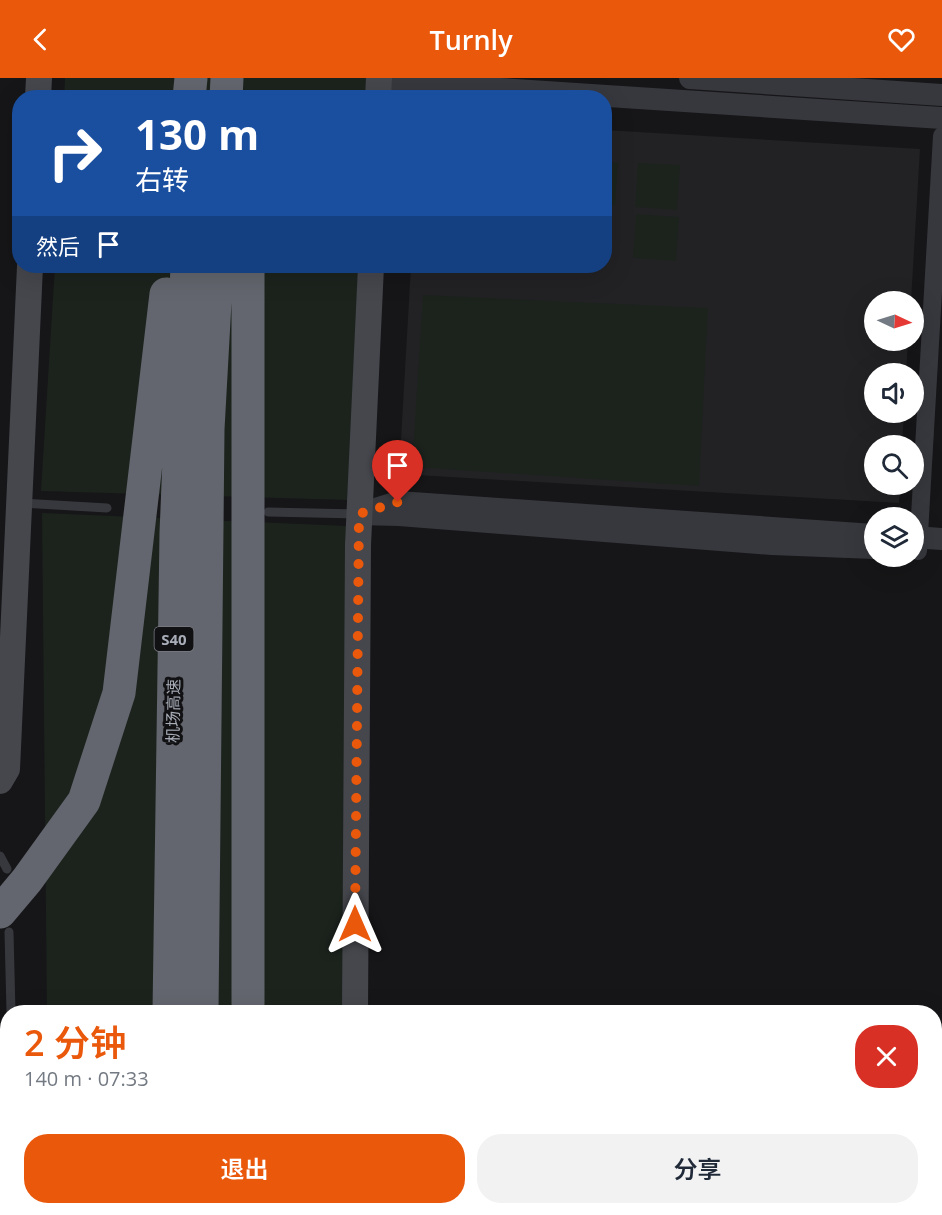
<!DOCTYPE html>
<html lang="zh">
<meta charset="utf-8">
<style>
body{margin:0;font-family:"Open Sans","Noto Sans SC",sans-serif;background:#f2f2f3;color:#1f2937;height:100vh;display:flex;flex-direction:column;font-size:22px;white-space:nowrap}
*{box-sizing:border-box;margin:0}
p{font-size:20px;color:#747a83}
.icon{flex:none;width:33px;height:33px;fill:none;stroke:currentColor;stroke-width:2;stroke-linecap:round;stroke-linejoin:round}
.map{position:relative;flex:1;overflow:hidden}
.details{position:absolute;left:0px;top:927px;width:942px;height:210px;display:flex;flex-direction:column;background:#fff;border-radius:24px 24px 0 0;box-shadow:0 6px 24px #0002}
.details>*{flex:none}
.top-card{position:absolute;left:12px;top:12px;width:600px;height:183px;border-radius:24px;box-shadow:0 6px 24px #0002;background:#1a4fa0;color:#fff;overflow:hidden}
.needle{width:39px;rotate:94deg}
.tools{position:absolute;left:864px;top:213px;display:grid;gap:12px}
.tools a{display:grid;place-items:center;width:60px;height:60px;border-radius:50%;background:#fff;box-shadow:0 6px 24px #0002;font-size:30px}
.pin{position:absolute;display:grid;place-items:center;width:51px;height:51px;color:#fff;margin:-62px -26px;border-radius:50% 50% 50% 0;rotate:-45deg;box-shadow:0 0 6px #0007}
.pin .icon{rotate:45deg}
.me{position:absolute;width:66px;margin:-33px;rotate:0deg;stroke-linejoin:round;filter:drop-shadow(0 0 4px #0008)}
.turn{display:flex;align-items:center;gap:21px;height:126px;padding:0 24px;font-size:27px}
.turn .icon{width:78px;height:78px;stroke-width:2.5}
.turn b{display:block;font-size:42px;line-height:51px}
.then{display:flex;align-items:center;height:57px;padding:0 24px;background:#0003;gap:12px;font-size:22px}
.round{display:grid;place-items:center;flex:none;width:63px;height:63px;border-radius:24px;background:#f2f2f3}
.headline{display:flex;align-items:center;justify-content:space-between;height:102px;padding:0 24px}
h1{font-size:36px;font-weight:600;line-height:45px;color:#ea580c}
.action{display:flex;gap:12px;margin-top:auto;padding:12px 24px}
.action a{flex:1;height:69px;border-radius:24px;background:#ea580c;color:#fff;font-size:24px;font-weight:600;line-height:69px;text-align:center}
.action a+a{background:#f2f2f3;color:#1f2937}
header{display:flex;justify-content:space-between;align-items:center;height:78px;padding:0 24px;background:#ea580c;color:#fff;font-size:27px;font-weight:600}
.map>svg:first-child{display:block}
.built{fill:#222225}
.green{fill:#1c231d}
.lines{fill:none;stroke-linecap:round;stroke-linejoin:round}
.service{stroke:#37383d;stroke-width:9}
.minor{stroke:#37383d;stroke-width:18}
.tertiary{stroke:#37383d;stroke-width:22}
.secondary{stroke:#45474d;stroke-width:26}
.motorway{stroke:#63666e;stroke-width:33}
.route{stroke:#ea580c;stroke-width:10;stroke-dasharray:0 18}
.labels{text-anchor:middle;dominant-baseline:central;stroke-width:6;stroke-linejoin:round;paint-order:stroke}
.shield{fill:#111113;stroke:#7b7e86;stroke-width:1.5}
.shield-label{font-size:15px;font-weight:bold;fill:#a8adb8}
.street-label{font-size:16px;fill:#a8adb8;stroke:#111113}
</style>
<header><svg class="icon" aria-label="back" viewBox="0 0 24 24"><path d="M15 5l-7 7 7 7"/></svg>Turnly<svg class="icon" aria-label="heart" viewBox="0 0 24 24"><path d="M12 20l-8-8c-3-5 5-10 8-4 3-6 11-1 8 4z"/></svg></header>
<div class="map">
<svg width="942" height="1137" viewBox="0 0 942 1137">
<rect width="100%" height="100%" fill="#161618"/>
<!-- built -->
<path class="built" d="M605 52 920 71 911 223 874 224V262L908 263 906 295 874 296V334L904 335 902 367 874 368V406L900 407 899 425 399 396 411 188H604Z"/>
<!-- green -->
<path class="green" d="M65 0H369L368 19 64 20Z
M605 84 618 85 615 127H605Z
M638 85 680 87 677 132 635 129Z
M636 136 679 139 676 183 633 180Z
M55 188H361L350 422 41 413Z
M423 217 708 230 699 408 412 389Z
M42 435 346 448 343 934H47Z
M48 1130H342V1137H49Z"/>
<g class="lines">
<!-- service -->
<path class="service" d="M21 425 107 430
M268 434 358 436
M0 778 7 791
M9 854 11 934
M11 1137 12 1130"/>
<!-- minor -->
<path class="minor" d="M918 473 942 58"/>
<!-- tertiary -->
<path class="tertiary" d="M690 0 942 17
M379 3 942 40
M874 457 398 424 359 436 399 437 772 466 874 470
M914 459 942 461"/>
<!-- secondary -->
<path class="secondary" d="M38 20 39 0
M378 20 379 0
M0 703 7 691 30 188
M355 934 358 467 371 188
M356 1130V1137"/>
<!-- motorway -->
<path class="motorway" d="M189 20 191 0
M226 20 227 0
M248 188V934
M0 834 27 802 84 723 119 615 166 216
M169 934 176 455 187 188
M202 934 208 351 217 188
M0 1002H8
M140 1130V1137
M249 1130V1137
M166 1137 167 1130
M201 1137V1130"/>
</g>
<g class="lines">
<!-- route -->
<path class="route" d="M355 846 359 436 398 424"/>
</g>
<g class="labels">
<!-- shield labels -->
<rect class="shield" x="154.5" y="549" width="39" height="24" rx="4.5"/>
<g class="shield-label">
<text x="174" y="561">S40</text>
</g>
<!-- street labels -->
<g class="street-label">
<text transform="translate(173 633) rotate(-89)">机场高速</text>
</g>
</g>
</svg>
<div class="tools">
<a><svg class="needle" viewBox="-14 -14 28 28"><path d="M0-13l5 13h-10z" fill="#e53935"/><path d="M0 13l5-13h-10z" fill="#747a83"/></svg></a>
<a><svg class="icon" aria-label="sound" viewBox="0 0 24 24"><path d="M4 9h4l5-4v14l-5-4H4zM17 9q2 3 0 6"/></svg></a>
<a><svg class="icon" aria-label="search" viewBox="0 0 24 24"><circle cx="10" cy="10" r="6"/><path d="M15 15l6 6"/></svg></a>
<a><svg class="icon" aria-label="layers" viewBox="0 0 24 24"><path d="M12 4l9 5-9 5-9-5zM3 14l9 5 9-5"/></svg></a>
</div>
<div class="pin" style="left:398px;top:424px;background:#d93025"><svg class="icon" aria-label="arrive" viewBox="0 0 24 24"><path d="M6 21V4h12l-3 4 3 4H6"/></svg></div>
<svg class="me" style="left:355px;top:846px" viewBox="-20 -20 40 40"><path d="M0-17L14 15 0 8-14 15z" fill="#ea580c" stroke="#fff" stroke-width="4"/></svg>
<div class="top-card">
<div class="turn"><svg class="icon" aria-label="right" viewBox="0 0 24 24"><path d="M7 20v-9h11M14 6l5 5-5 5"/></svg><div><b>130 m</b>右转</div></div>
<div class="then">然后<svg class="icon" aria-label="arrive" viewBox="0 0 24 24"><path d="M6 21V4h12l-3 4 3 4H6"/></svg></div>
</div>
<section class="details">
<div class="headline"><div><h1>2 分钟</h1><p>140 m · 07:33</p></div><a class="round" style="background:#d93025;color:#fff"><svg class="icon" aria-label="close" viewBox="0 0 24 24"><path d="M6 6l12 12M18 6L6 18"/></svg></a></div>
<div class="action"><a>退出</a><a>分享</a></div>
</section>
</div>
